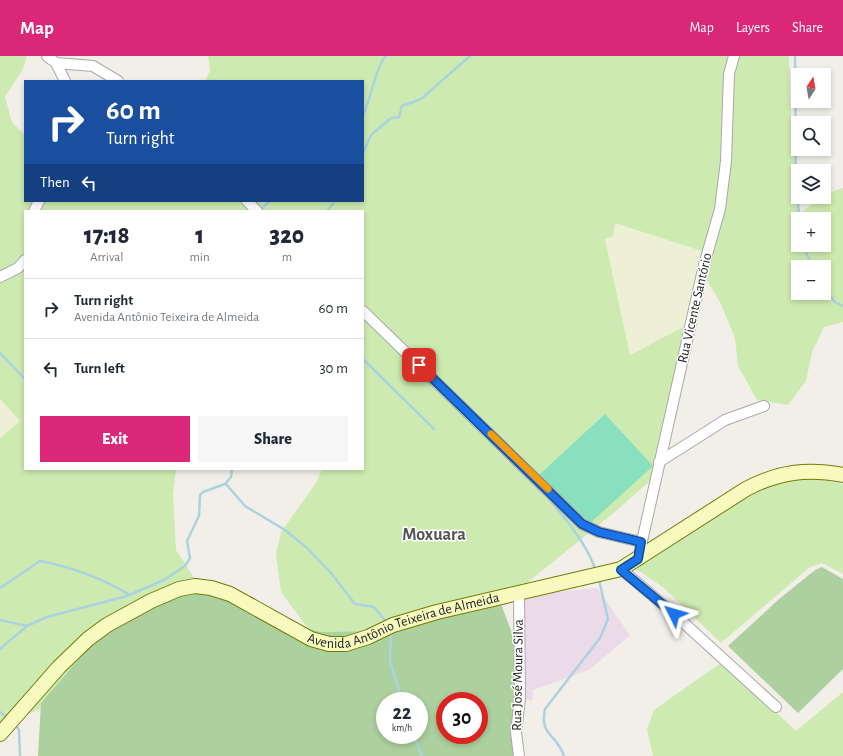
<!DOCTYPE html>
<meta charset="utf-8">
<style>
body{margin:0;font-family:"Alegreya Sans",sans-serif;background:#f6f6f7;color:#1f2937;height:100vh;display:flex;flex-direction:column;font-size:15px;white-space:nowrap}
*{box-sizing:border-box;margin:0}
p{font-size:13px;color:#747a83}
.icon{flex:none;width:22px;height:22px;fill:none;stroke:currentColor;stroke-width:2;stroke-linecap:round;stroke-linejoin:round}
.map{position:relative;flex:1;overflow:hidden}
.sheet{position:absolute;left:24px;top:154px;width:340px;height:260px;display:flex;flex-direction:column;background:#fff;border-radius:0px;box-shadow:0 2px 6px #0003}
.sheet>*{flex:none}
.guide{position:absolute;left:24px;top:24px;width:340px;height:122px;border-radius:0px;box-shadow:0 2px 6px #0003;background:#1a4fa0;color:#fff;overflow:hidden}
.needle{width:26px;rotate:11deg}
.buttons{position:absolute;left:791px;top:12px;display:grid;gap:8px}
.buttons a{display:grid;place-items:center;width:40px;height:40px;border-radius:0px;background:#fff;box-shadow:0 2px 6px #0003;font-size:20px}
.speed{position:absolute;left:376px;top:636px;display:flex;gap:8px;font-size:20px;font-weight:700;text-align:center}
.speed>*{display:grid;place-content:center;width:52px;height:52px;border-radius:50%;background:#fff;box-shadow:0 2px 6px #0003;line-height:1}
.speed small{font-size:10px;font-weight:400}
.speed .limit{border:6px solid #d22;background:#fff;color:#111}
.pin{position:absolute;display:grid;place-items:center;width:34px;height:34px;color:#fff;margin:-17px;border-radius:8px;box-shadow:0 2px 6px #0006}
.me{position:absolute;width:44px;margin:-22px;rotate:310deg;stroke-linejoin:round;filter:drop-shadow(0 0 3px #0008)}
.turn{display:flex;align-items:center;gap:14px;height:84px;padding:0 16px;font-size:18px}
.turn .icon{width:52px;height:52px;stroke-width:2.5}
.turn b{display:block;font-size:28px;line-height:34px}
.then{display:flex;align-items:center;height:38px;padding:0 16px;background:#0003;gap:8px;font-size:15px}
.eta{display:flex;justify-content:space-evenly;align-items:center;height:68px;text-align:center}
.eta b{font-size:24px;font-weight:800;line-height:28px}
.cta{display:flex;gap:8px;margin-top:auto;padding:8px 16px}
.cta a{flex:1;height:46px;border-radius:0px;background:#db2777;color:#fff;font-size:16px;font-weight:800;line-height:46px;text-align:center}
.cta a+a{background:#f6f6f7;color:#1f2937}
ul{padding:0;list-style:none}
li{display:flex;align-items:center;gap:12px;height:60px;padding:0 16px;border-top:1px solid #e0e1e3}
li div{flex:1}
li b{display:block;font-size:15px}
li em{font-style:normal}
header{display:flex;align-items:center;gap:24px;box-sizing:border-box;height:56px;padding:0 20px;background:#db2777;color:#fff}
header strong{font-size:19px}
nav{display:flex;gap:22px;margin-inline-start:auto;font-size:14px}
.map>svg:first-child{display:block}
.industrial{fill:#ebdbe8}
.farmland{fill:#eef0d5}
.grass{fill:#cdebb0;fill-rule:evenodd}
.forest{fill:#add19e;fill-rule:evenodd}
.pitch{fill:#88e0be}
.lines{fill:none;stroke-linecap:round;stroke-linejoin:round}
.stream{stroke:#aad3df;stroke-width:2.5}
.street-casing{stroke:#a9a9a9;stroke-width:12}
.secondary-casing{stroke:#707d05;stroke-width:16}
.street{stroke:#fff;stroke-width:10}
.secondary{stroke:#f7fabf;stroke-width:14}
.route-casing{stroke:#114b97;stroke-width:10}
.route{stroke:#1a73e8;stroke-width:7}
.slow{stroke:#f59e0b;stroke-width:7}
.labels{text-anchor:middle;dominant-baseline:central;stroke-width:3;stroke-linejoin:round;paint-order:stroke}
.street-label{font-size:14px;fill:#222;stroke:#fff}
.district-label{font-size:18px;font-weight:bold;fill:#555;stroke:#fff}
</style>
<header>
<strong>Map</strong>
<nav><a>Map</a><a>Layers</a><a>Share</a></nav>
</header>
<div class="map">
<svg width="843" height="700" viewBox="0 0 843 700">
<rect width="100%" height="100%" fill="#f2efe9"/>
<!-- industrial -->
<path class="industrial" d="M597 532 630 579 589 614 533 634 532 645 525 643 524 539Z"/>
<!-- farmland -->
<path class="farmland" d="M615 166 702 195 687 269 630 300 605 183 613 180Z
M0 343 20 365 0 382Z"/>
<!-- grass -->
<path class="grass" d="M0 0H27L23 13 5 41 12 66 25 79V145H363V25H205L210 15 208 0H789L790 44 800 157C815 147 825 137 843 132V266L824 271 812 296 806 325 788 349 757 344 738 310 735 282 720 246 699 211 702 195 615 167 613 180 605 183 630 299 687 269 651 424 616 455 501 548 372 575 322 576 309 574 281 536 276 498 281 476 316 427 322 413H363V155H25V413H176L173 439 176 494 195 523 41 647V652L10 667 0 675V382L20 365 0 343ZM798 163H824V189H798ZM798 211H824V237H798Z
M818 423 843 428V518L822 507 810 511 721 587 664 532 635 512 667 493 745 438 776 425Z
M722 606 796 675 843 636V700H653L647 673 654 654Z"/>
<!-- forest -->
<path class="forest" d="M822 511 843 523V613L798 657 728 590 778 544 815 514Z
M195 523 239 534 253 545 302 572 322 576 372 575 501 548 518 593 516 700H38L41 647 97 582ZM385 645H419V679H385ZM445 645H479V679H445Z"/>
<!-- pitch -->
<path class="pitch" d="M605 358 653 410 590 467 539 419Z"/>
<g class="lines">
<!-- stream -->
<path class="stream" d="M795 0 796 127 799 158 793 168 798 180
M363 59C371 44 376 9 386 0
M363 97 371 79 391 62 399 61 402 50 421 43 470 0
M259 155 270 145
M327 155 335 145
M802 189 813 211
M824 232 835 246 843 250
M0 297 25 323
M363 303 434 373
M226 428 245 450 285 474 307 492 331 517 355 548 374 551 387 567
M545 438C564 461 586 486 596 515
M0 532 40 505C72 511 103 523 130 539
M0 564 27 570
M391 575 390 605 402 645
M0 593 27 570 47 561 127 540 164 524 185 510 190 502 187 485 199 460 200 439 203 436 225 428 231 421 232 413
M0 656 8 662
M15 668 19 674 20 700
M413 679 422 700
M564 700C557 678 539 680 545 653L600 582 608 563 599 524"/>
<defs>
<path id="street" d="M47 0 56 7 65 25
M56 7 93 10 118 25
M247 145 257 155
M34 155 39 145
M0 221 18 212 25 204
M363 255 582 468 599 476 641 486
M659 406 725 364 764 350
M638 503 704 209 720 153 726 105 729 18 734 0
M621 513 674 558 776 651
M519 700 516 676 520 643 519 537"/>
<g id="secondary">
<path id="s1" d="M0 678 59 611 88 583 107 569 151 545 179 533 195 530 211 532 230 538 311 583 329 588H346L368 581 393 569 437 556 621 513 746 433C778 416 807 412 843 419"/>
</g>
</defs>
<!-- street casing -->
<use href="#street" class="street-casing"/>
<!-- secondary casing -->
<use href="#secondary" class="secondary-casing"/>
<!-- street -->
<use href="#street" class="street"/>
<!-- secondary -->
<use href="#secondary" class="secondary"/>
</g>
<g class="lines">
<defs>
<path id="route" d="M419 309 582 468 599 476 641 486 638 503 621 514 674 558"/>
</defs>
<!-- route casing -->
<use href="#route" class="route-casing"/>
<!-- route -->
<use href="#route" class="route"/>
<!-- slow -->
<path class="slow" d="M491 378 548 433"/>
</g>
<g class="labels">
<!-- street labels -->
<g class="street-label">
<text transform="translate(695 252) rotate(-77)">Rua Vicente Santório</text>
<text stroke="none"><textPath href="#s1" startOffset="475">Avenida Antônio Teixeira de Almeida</textPath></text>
<text transform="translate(518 619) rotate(-89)">Rua José Moura Silva</text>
</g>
<!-- district labels -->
<g class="district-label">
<text x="434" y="479">Moxuara</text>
</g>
</g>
</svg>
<div class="buttons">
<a><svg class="needle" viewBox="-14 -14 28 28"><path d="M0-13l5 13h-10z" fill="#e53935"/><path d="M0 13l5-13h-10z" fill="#747a83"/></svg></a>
<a><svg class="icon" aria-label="search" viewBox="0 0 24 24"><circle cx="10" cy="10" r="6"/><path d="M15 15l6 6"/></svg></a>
<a><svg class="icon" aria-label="layers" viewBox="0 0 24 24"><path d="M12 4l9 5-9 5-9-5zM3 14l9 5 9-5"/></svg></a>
<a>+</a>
<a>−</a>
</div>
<div class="speed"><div>22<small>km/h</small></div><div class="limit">30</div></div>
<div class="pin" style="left:419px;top:309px;background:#d93025"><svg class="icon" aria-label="arrive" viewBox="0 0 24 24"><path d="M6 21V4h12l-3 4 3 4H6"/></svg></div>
<svg class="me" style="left:674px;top:558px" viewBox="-20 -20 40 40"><path d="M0-17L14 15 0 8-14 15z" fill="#1a73e8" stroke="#fff" stroke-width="4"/></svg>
<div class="guide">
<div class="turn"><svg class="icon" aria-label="right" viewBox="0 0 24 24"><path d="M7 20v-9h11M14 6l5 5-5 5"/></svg><div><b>60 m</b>Turn right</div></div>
<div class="then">Then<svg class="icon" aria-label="left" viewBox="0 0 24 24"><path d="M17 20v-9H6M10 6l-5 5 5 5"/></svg></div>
</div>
<section class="sheet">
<div class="eta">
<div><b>17:18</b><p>Arrival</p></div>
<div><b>1</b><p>min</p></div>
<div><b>320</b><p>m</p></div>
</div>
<ul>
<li><svg class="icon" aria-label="right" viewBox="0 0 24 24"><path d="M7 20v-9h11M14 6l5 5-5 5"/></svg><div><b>Turn right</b><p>Avenida Antônio Teixeira de Almeida</p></div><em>60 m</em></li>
<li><svg class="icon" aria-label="left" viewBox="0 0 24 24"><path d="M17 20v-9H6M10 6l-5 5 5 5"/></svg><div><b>Turn left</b></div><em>30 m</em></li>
</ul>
<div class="cta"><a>Exit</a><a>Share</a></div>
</section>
</div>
